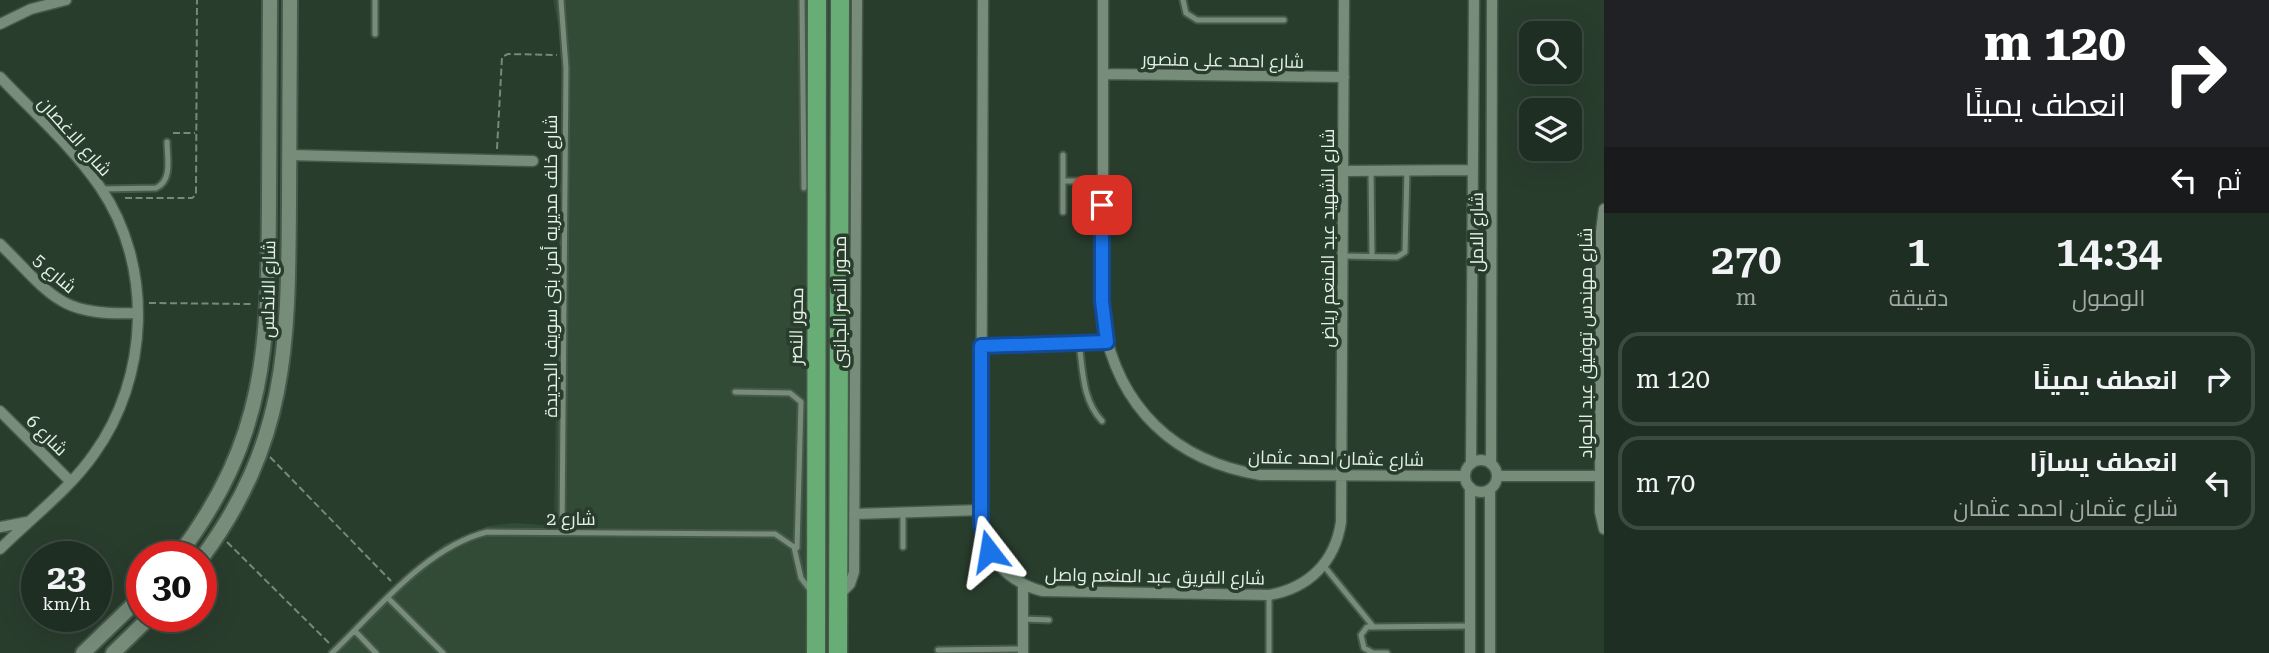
<!DOCTYPE html>
<html lang="ar">
<meta charset="utf-8">
<style>
body{margin:0;font-family:"Roboto Serif",Cairo,serif;background:#27362a;color:#f1f3f6;direction:rtl;height:100vh;display:flex;flex-direction:column;font-size:26px;white-space:nowrap}
*{box-sizing:border-box;margin:0}
p{font-size:23px;color:#a1a8a5}
.icon{flex:none;width:38px;height:38px;fill:none;stroke:currentColor;stroke-width:2;stroke-linecap:round;stroke-linejoin:round}
.map{position:relative;flex:1;overflow:hidden;direction:ltr}
.side{display:flex;flex-direction:column;background:#1f2e22;width:665px}
.side>*{flex:none}
.guide{background:#202124;color:#fff;overflow:hidden}
.tools{position:absolute;left:1519px;top:21px;display:grid;gap:14px}
.tools a{display:grid;place-items:center;width:63px;height:63px;border-radius:14px;background:#1f2e22;box-shadow:0 7px 28px #0002,0 0 0 2px #3c4a40;font-size:35px}
.speed{position:absolute;left:21px;top:541px;display:flex;gap:14px;font-size:35px;font-weight:700;text-align:center}
.speed>*{display:grid;place-content:center;width:91px;height:91px;border-radius:50%;background:#1f2e22;box-shadow:0 7px 28px #0002,0 0 0 2px #3c4a40;line-height:1}
.speed small{font-size:18px;font-weight:400}
.speed .limit{border:10px solid #d22;background:#fff;color:#111}
.pin{position:absolute;display:grid;place-items:center;width:60px;height:60px;color:#fff;margin:-30px;border-radius:14px;box-shadow:0 4px 10px #0006}
.me{position:absolute;width:77px;margin:-38px;rotate:346deg;stroke-linejoin:round;filter:drop-shadow(0 0 5px #0008)}
.turn{display:flex;align-items:center;gap:24px;height:147px;padding:0 28px;font-size:32px}
.turn .icon{width:91px;height:91px;stroke-width:2.5}
.turn b{display:block;font-size:49px;line-height:60px}
.then{display:flex;align-items:center;height:66px;padding:0 28px;background:#0003;gap:14px;font-size:26px}
.eta{display:flex;justify-content:space-evenly;align-items:center;height:119px;text-align:center}
.eta b{font-size:42px;font-weight:600;line-height:49px}
ul{padding:0;list-style:none}
li{display:flex;align-items:center;gap:21px;height:94px;margin:0 14px 10px;padding:0 14px;border:4px solid #3c4a40;border-radius:21px}
li div{flex:1}
li b{display:block;font-size:26px}
li em{font-style:normal}
main{display:flex;flex:1;min-height:0}
.map>svg:first-child{display:block}
.built{fill:#324b37}
.lines{fill:none;stroke-linecap:round;stroke-linejoin:round}
.lane-casing{stroke:#48594b;stroke-width:9}
.street-casing{stroke:#48594b;stroke-width:13}
.secondary-casing{stroke:#48594b;stroke-width:18}
.highway-casing{stroke:#48594b;stroke-width:21}
.path{stroke:#78897b;stroke-width:2;stroke-dasharray:7 3.5;stroke-linecap:butt}
.lane{stroke:#778d7a;stroke-width:5}
.street{stroke:#778d7a;stroke-width:10}
.secondary{stroke:#778d7a;stroke-width:14}
.highway{stroke:#68ad75;stroke-width:18}
.route-casing{stroke:#114b97;stroke-width:18}
.route{stroke:#1a73e8;stroke-width:12}
.labels{text-anchor:middle;dominant-baseline:central;stroke-width:7;stroke-linejoin:round;paint-order:stroke}
.street-label{font-size:18px;fill:#e5f1e6;stroke:#293d2d}
</style>
<main>
<section class="side">
<div class="guide">
<div class="turn"><svg class="icon" aria-label="right" viewBox="0 0 24 24"><path d="M7 20v-9h11M14 6l5 5-5 5"/></svg><div><b>120 m</b>انعطف يمينًا</div></div>
<div class="then">ثم<svg class="icon" aria-label="left" viewBox="0 0 24 24"><path d="M17 20v-9H6M10 6l-5 5 5 5"/></svg></div>
</div>
<div class="eta">
<div><b>14:34</b><p>الوصول</p></div>
<div><b>1</b><p>دقيقة</p></div>
<div><b>270</b><p>m</p></div>
</div>
<ul>
<li><svg class="icon" aria-label="right" viewBox="0 0 24 24"><path d="M7 20v-9h11M14 6l5 5-5 5"/></svg><div><b>انعطف يمينًا</b></div><em>120 m</em></li>
<li><svg class="icon" aria-label="left" viewBox="0 0 24 24"><path d="M17 20v-9H6M10 6l-5 5 5 5"/></svg><div><b>انعطف يسارًا</b><p>شارع عثمان احمد عثمان</p></div><em>70 m</em></li>
</ul>
</section>
<div class="map">
<svg width="1604" height="653" viewBox="0 0 1604 653">
<rect width="100%" height="100%" fill="#293d2d"/>
<!-- built -->
<path class="built" d="M553 0H829L828 653H328L444 544 488 526 514 523 554 526 562 43Z"/>
<g class="lines">
<defs>
<path id="lane" d="M561 0 566 68 562 532
M802 0 804 188
M1183 0 1186 13 1197 20H1284
M375 34V0
M1371 170 1372 257
M1063 181H1102
M101 189 156 188C173 180 167 158 167 142
M1063 212V155
M1343 256 1397 257 1405 252 1407 170
M1079 343C1083 370 1082 400 1102 421
M735 392 790 393 801 402 797 548
M903 512V547
M1324 566 1372 625
M1269 595V653
M389 599 443 653
M1023 619 1049 620
M355 631 376 653
M938 650 1023 649
M332 653C377 610 426 547 487 532L775 534 794 547 801 578 811 591
M1387 653H1373L1364 648 1361 635 1367 627 1470 626"/>
<path id="street" d="M983 0 981 524C986 558 1008 582 1042 591L1269 595C1309 588 1335 562 1341 522L1344 0
M1103 0V322C1119 408 1174 461 1261 475L1465 476
M0 24 31 9 66 0
M1103 74 1344 77
M0 77C33 112 73 147 100 187 154 266 149 378 94 454 69 490 31 518 0 549
M289 155 533 161
M1343 171 1473 170
M1604 209 1601 232 1600 512 1604 529
M0 244C53 296 58 316 137 313
M981 346 1107 342
M0 411 71 482
M1465 476a16 16 0 1 1 32 0a16 16 0 1 1-32 0Z
M1471 464 1474 0
M1491 464 1492 0
M1497 476H1604
M1490 489V653
M854 514 981 510
M0 527 27 522
M837 597 850 584 854 572 857 0
M1023 653V584
M1470 653V487"/>
<path id="secondary" d="M178 556C268 437 268 345 269 203 269 135 270 68 270 0
M201 559C289 441 288 341 289 202 289 134 290 67 290 0
M83 653 142 596
M113 653 151 616"/>
<path id="highway" d="M816 653 817 0
M838 653 840 0"/>
</defs>
<!-- lane casing -->
<use href="#lane" class="lane-casing"/>
<!-- street casing -->
<use href="#street" class="street-casing"/>
<!-- secondary casing -->
<use href="#secondary" class="secondary-casing"/>
<!-- highway casing -->
<use href="#highway" class="highway-casing"/>
<!-- path -->
<path class="path" d="M173 133H195
M497 149 502 57 508 54 557 55
M125 198H192L196 195 197 0
M149 303 252 304
M270 457 391 581
M227 542 330 644"/>
<!-- lane -->
<use href="#lane" class="lane"/>
<!-- street -->
<use href="#street" class="street"/>
<!-- secondary -->
<use href="#secondary" class="secondary"/>
<!-- highway -->
<use href="#highway" class="highway"/>
</g>
<g class="lines">
<defs>
<path id="route" d="M989 551 981 524V346L1107 342 1102 301V205"/>
</defs>
<!-- route casing -->
<use href="#route" class="route-casing"/>
<!-- route -->
<use href="#route" class="route"/>
</g>
<g class="labels">
<!-- street labels -->
<g class="street-label">
<text transform="translate(1223 60) rotate(1)">شارع احمد على منصور</text>
<text transform="translate(75 136) rotate(48)">شارع الاغصان</text>
<text transform="translate(1476 232) rotate(-90)">شارع الامل</text>
<text transform="translate(1327 238) rotate(-90)">شارع الشهيد عبد المنعم رياض</text>
<text transform="translate(550 266) rotate(-90)">شارع خلف مديريه أمن بنى سويف الجديدة</text>
<text transform="translate(55 273) rotate(41)">شارع 5</text>
<text transform="translate(268 289) rotate(-89)">شارع الاندلس</text>
<text transform="translate(839 302) rotate(-90)">محور النصر الجانبى</text>
<text transform="translate(796 326) rotate(-89)">محور النصر</text>
<text transform="translate(1585 343) rotate(-90)">شارع مهندس توفيق عبد الحواد</text>
<text transform="translate(47 435) rotate(45)">شارع 6</text>
<text transform="translate(1336 458) rotate(1)">شارع عثمان احمد عثمان</text>
<text x="571" y="518">شارع 2</text>
<text transform="translate(1155 576) rotate(1)">شارع الفريق عبد المنعم واصل</text>
</g>
</g>
</svg>
<div class="tools">
<a><svg class="icon" aria-label="search" viewBox="0 0 24 24"><circle cx="10" cy="10" r="6"/><path d="M15 15l6 6"/></svg></a>
<a><svg class="icon" aria-label="layers" viewBox="0 0 24 24"><path d="M12 4l9 5-9 5-9-5zM3 14l9 5 9-5"/></svg></a>
</div>
<div class="speed"><div>23<small>km/h</small></div><div class="limit">30</div></div>
<div class="pin" style="left:1102px;top:205px;background:#d93025"><svg class="icon" aria-label="arrive" viewBox="0 0 24 24"><path d="M6 21V4h12l-3 4 3 4H6"/></svg></div>
<svg class="me" style="left:989px;top:551px" viewBox="-20 -20 40 40"><path d="M0-17L14 15 0 8-14 15z" fill="#1a73e8" stroke="#fff" stroke-width="4"/></svg>
</div>
</main>
